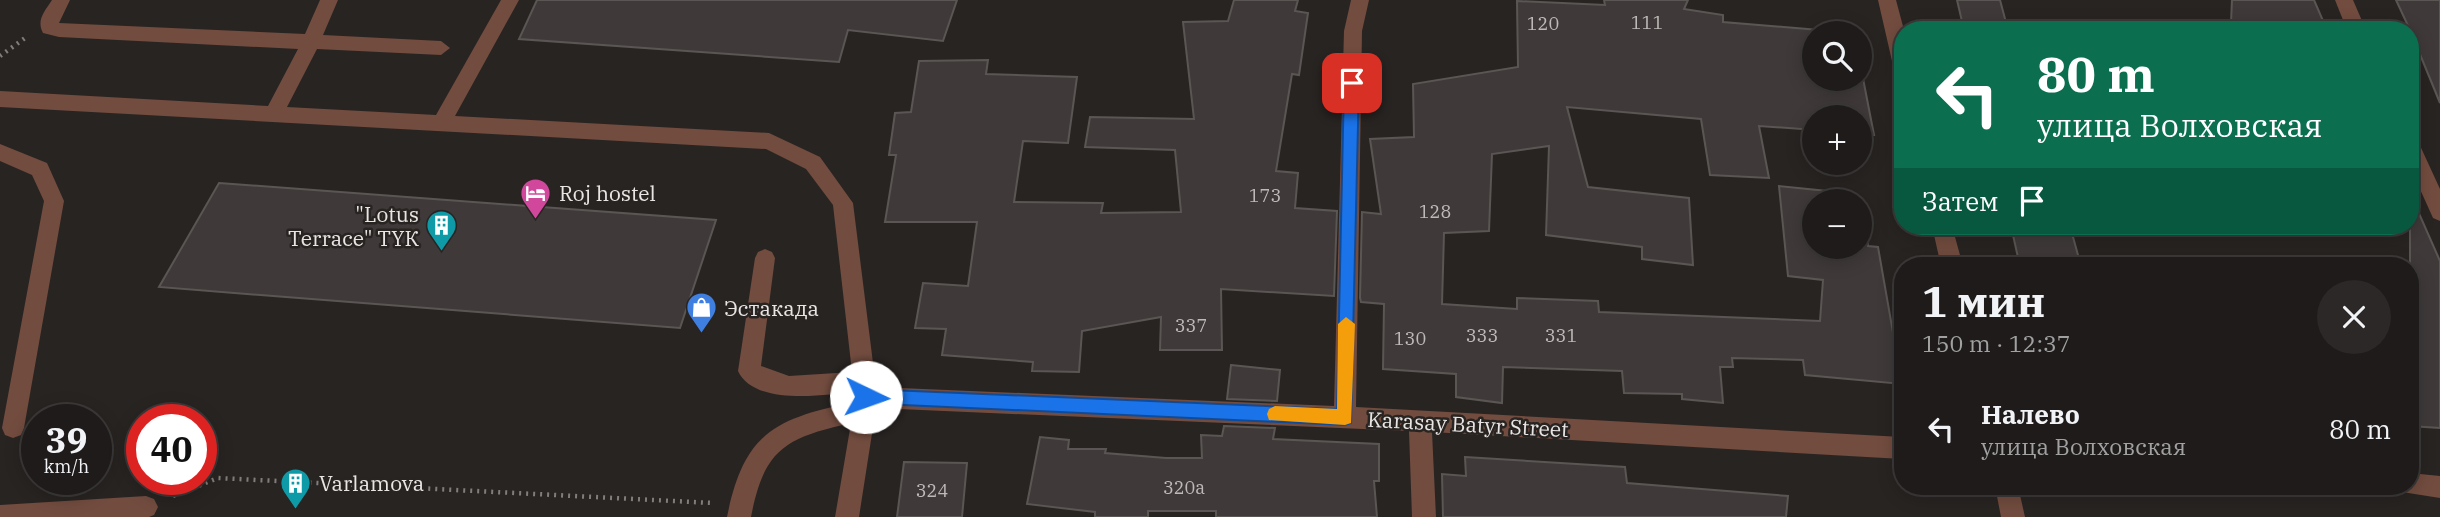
<!DOCTYPE html>
<html lang="ru">
<meta charset="utf-8">
<style>
body{margin:0;font-family:"IBM Plex Serif",serif;background:#2b2827;color:#f1f3f6;height:100vh;display:flex;flex-direction:column;font-size:26px;white-space:nowrap}
*{box-sizing:border-box;margin:0}
p{font-size:23px;color:#a1a1a2}
.icon{flex:none;width:38px;height:38px;fill:none;stroke:currentColor;stroke-width:2;stroke-linecap:round;stroke-linejoin:round}
.map{position:relative;flex:1;overflow:hidden}
.details{position:absolute;left:1894px;top:257px;width:525px;height:238px;display:flex;flex-direction:column;background:#1e1b1a;border-radius:28px;box-shadow:0 4px 18px #0003,0 0 0 2px #3c3939}
.details>*{flex:none}
.top-card{position:absolute;left:1894px;top:21px;width:525px;height:214px;border-radius:28px;box-shadow:0 4px 18px #0003,0 0 0 2px #3c3939;background:#0b6e4f;color:#fff;overflow:hidden}
.fabs{position:absolute;left:1802px;top:21px;display:grid;gap:14px}
.fabs a{display:grid;place-items:center;width:70px;height:70px;border-radius:50%;background:#1e1b1a;box-shadow:0 4px 18px #0003,0 0 0 2px #3c3939;font-size:35px}
.speed{position:absolute;left:21px;top:404px;display:flex;gap:14px;font-size:35px;font-weight:700;text-align:center}
.speed>*{display:grid;place-content:center;width:91px;height:91px;border-radius:50%;background:#1e1b1a;box-shadow:0 4px 18px #0003,0 0 0 2px #3c3939;line-height:1}
.speed small{font-size:18px;font-weight:400}
.speed .limit{border:10px solid #d22;background:#fff;color:#111}
.pin{position:absolute;display:grid;place-items:center;width:60px;height:60px;color:#fff;margin:-30px;border-radius:14px;box-shadow:0 4px 10px #0006}
.me{position:absolute;width:77px;margin:-38px;rotate:93deg;stroke-linejoin:round;filter:drop-shadow(0 0 5px #0008)}
.turn{display:flex;align-items:center;gap:24px;height:147px;padding:0 28px;font-size:32px}
.turn .icon{width:91px;height:91px;stroke-width:2.5}
.turn b{display:block;font-size:49px;line-height:60px}
.then{display:flex;align-items:center;height:66px;padding:0 28px;background:#0003;gap:14px;font-size:26px}
.round{display:grid;place-items:center;flex:none;width:74px;height:74px;border-radius:37px;background:#2b2827}
.summary{display:flex;align-items:center;justify-content:space-between;height:119px;padding:0 28px}
h1{font-size:42px;font-weight:700;line-height:52px}
ul{padding:0;list-style:none}
li{display:flex;align-items:center;gap:21px;height:105px;padding:0 28px}
li div{flex:1}
li b{display:block;font-size:26px}
li em{font-style:normal}
.map>svg:first-child{display:block}
.building{fill:#3f3a39;stroke:#5a5654;stroke-width:2}
.lines{fill:none;stroke-linecap:round;stroke-linejoin:round}
.path{stroke:#817d7c;stroke-width:4.5;stroke-dasharray:2 5;stroke-linecap:butt}
.minor{fill:#724c3f;fill-rule:evenodd}
.route{fill:#1a73e8;stroke:#114b97;stroke-width:2}
.slow{fill:#f59e0b}
.labels{text-anchor:middle;dominant-baseline:central;stroke-width:5;stroke-linejoin:round;paint-order:stroke}
.number-label{font-size:18px;fill:#bebab9}
.poi-label{font-size:21px;fill:#e8e5e4;stroke:#282422;text-anchor:start}
.street-label{font-size:21px;fill:#e8e5e4;stroke:#282422}
</style>
<div class="map">
<svg width="2440" height="517" viewBox="0 0 2440 517">
<rect width="100%" height="100%" fill="#282422"/>
<!-- building -->
<path class="building" d="M537 0H957L943 41 848 30 839 62 519 39Z
M1234 0H1298L1295 11 1308 13 1299 75 1292 74 1276 171 1298 173 1295 208 1337 211 1334 296 1221 289 1222 350H1160L1161 317 1082 331 1079 372 1032 371 1033 362 942 355 946 329 915 328 923 283 968 286 977 222H885L896 155H889L895 113 911 112 919 61 988 60 986 74 1077 77 1068 143 1023 141 1014 202 1103 203 1101 213 1181 212 1175 150 1085 147 1090 117 1194 119 1183 22 1228 21Z
M1604 0H1688L1684 9 1723 15V22L1855 33H1815V79H1860V63L1874 135 1860 134V117H1815V130L1759 126 1769 178 1710 175 1701 119 1567 107 1588 187 1689 198 1693 265 1642 259V247L1546 235 1549 146 1492 154 1489 231 1444 233 1442 304 1517 309V298L1598 301 1599 312 1820 321 1823 280 1788 276 1779 186 1827 191 1828 201H1815V247H1860V227L1866 228 1868 246 1878 247 1902 384 1805 375 1803 360 1732 358 1733 367H1720L1723 403 1682 399V394L1624 393 1622 371 1503 367 1502 403 1456 397V374L1383 369 1384 304 1361 302 1360 298 1362 212 1381 214 1370 139 1414 137 1413 84 1518 67 1517 1 1605 5Z
M1957 0H2000L2008 30H1964Z
M2232 0H2314L2327 30 2231 23Z
M2396 0H2440V103L2410 30Z
M219 183 716 220 680 328 159 287Z
M2410 193 2440 261V428L2410 426Z
M2011 226H2070L2081 266 2019 262Z
M1231 365 1280 370 1277 401 1227 399Z
M1224 426 1275 428 1273 439 1379 444V481H1374L1377 517H1216V511H1148V517H1095V512L1027 504 1040 437 1069 440 1068 449H1106L1105 453 1166 458H1202L1201 435 1222 436Z
M1465 457 1625 467 1627 483 1788 496 1786 517H1443L1442 474 1466 476Z
M904 462 967 463 962 517H897Z"/>
<g class="lines">
<!-- path -->
<path class="path" d="M0 56 25 38
M173 496 218 478 713 503"/>
<!-- minor -->
<path class="minor" d="M52 0H70L59 23 305 34 320 0H338L323 35 441 41 450 48 441 55 317 49 287 107 436 115 501 0H519L455 116 769 133 820 157 853 203 876 387 1334 406 1344 31 1351 0H1369L1362 31 1356 407 1902 437V459L1432 432 1436 517H1412L1409 431 876 408 859 517H835L851 423C785 438 764 449 751 517H727C744 433 774 419 854 402V392C824 395 754 406 738 371L755 258 758 252 765 249 772 252 775 258 761 366 789 376 852 372 833 205 806 169 766 149 0 107V91L268 106 298 49 59 37 43 33C36 20 45 11 52 0Z
M1878 0H1896L1904 30 1902 68 1895 66 1892 61Z
M2335 0H2353L2366 30H2347Z
M2410 137 2417 139 2440 189V221L2433 218 2410 167Z
M0 144 47 163 64 201 24 428 21 435 13 438 5 435 2 428 44 201 32 175 0 161Z
M1932 226H1952L1963 266H1941Z
M2410 473 2440 476V498L2402 492 2400 486H2410Z
M1995 486H2018L2025 517H2001Z
M146 496 154 499 158 507 154 515 149 517H0V505Z"/>
</g>
<!-- route -->
<path class="route" d="M1352 77 1359 83 1351 423 1345 425 860 403 857 397 860 392 866 389 1337 409 1344 83Z"/>
<!-- slow -->
<path class="slow" d="M1346 317 1355 324 1351 423 1345 425 1269 420 1267 414 1269 409 1275 406 1337 409 1338 324Z"/>
<!-- icons -->
<defs>
<symbol id="hotel-pin" viewBox="-11 -11 22 30"><path d="M0 17L-7.5 6A9.5 9.5 0 1 1 7.5 6Z" fill="#d1479c" stroke="#282422"/><path d="M-6-4.5h1.5V1H6V5H4.5V3h-9V5H-6ZM-4 0a1.8 1.8 0 1 1 3.6 0ZM.5 0V-2.5h3Q6-2.5 6 0Z" fill="#fff"/></symbol>
<symbol id="building-pin" viewBox="-11 -11 22 30"><path d="M0 17L-7.5 6A9.5 9.5 0 1 1 7.5 6Z" fill="#0f9aa8" stroke="#282422"/><path d="M-4-6H4V6H1V3H-1V6H-4ZM-2.5-4.3h1.7v1.8h-1.7ZM.8-4.3h1.7v1.8H.8ZM-2.5-1h1.7V.8h-1.7ZM.8-1h1.7V.8H.8Z" fill="#fff"/></symbol>
<symbol id="shop-pin" viewBox="-11 -11 22 30"><path d="M0 17L-7.5 6A9.5 9.5 0 1 1 7.5 6Z" fill="#3f7fe0" stroke="#282422"/><path d="M-5-2.5h2.3a2.7 3.5 0 0 1 5.4 0H5L5.5 6h-11ZM-1.5-2.5h3a1.5 2.3 0 0 0-3 0Z" fill="#fff"/></symbol>
</defs>
<g fill-rule="evenodd">
<use href="#hotel-pin" x="518" y="176" width="35" height="47"/>
<use href="#building-pin" x="424" y="208" width="35" height="47"/>
<use href="#shop-pin" x="684" y="290" width="35" height="47"/>
<use href="#building-pin" x="278" y="466" width="35" height="47"/>
</g>
<g class="labels">
<!-- number labels -->
<g class="number-label">
<text x="1647" y="22">111</text>
<text x="1543" y="23">120</text>
<text x="1265" y="195">173</text>
<text x="1435" y="211">128</text>
<text x="1191" y="325">337</text>
<text x="1482" y="335">333</text>
<text x="1561" y="335">331</text>
<text x="1410" y="338">130</text>
<text x="1184" y="487">320а</text>
<text x="932" y="490">324</text>
</g>
<!-- poi labels -->
<g class="poi-label">
<text x="559" y="193">Roj hostel</text>
<text x="419" y="214" text-anchor="end">"Lotus<tspan x="419" dy="24">Terrace" ТҮК</tspan></text>
<text x="724" y="308">Эстакада</text>
<text x="319" y="483">Varlamova</text>
</g>
<!-- street labels -->
<g class="street-label">
<text transform="translate(1468 424) rotate(3)">Karasay Batyr Street</text>
</g>
</g>
</svg>
<div class="fabs">
<a><svg class="icon" aria-label="search" viewBox="0 0 24 24"><circle cx="10" cy="10" r="6"/><path d="M15 15l6 6"/></svg></a>
<a>+</a>
<a>−</a>
</div>
<div class="speed"><div>39<small>km/h</small></div><div class="limit">40</div></div>
<div class="pin" style="left:1352px;top:83px;background:#d93025"><svg class="icon" aria-label="arrive" viewBox="0 0 24 24"><path d="M6 21V4h12l-3 4 3 4H6"/></svg></div>
<svg class="me" style="left:866px;top:397px" viewBox="-20 -20 40 40"><circle r="19" fill="#fff"/><path d="M0-13L10 11 0 6-10 11z" fill="#1a73e8"/></svg>
<div class="top-card">
<div class="turn"><svg class="icon" aria-label="left" viewBox="0 0 24 24"><path d="M17 20v-9H6M10 6l-5 5 5 5"/></svg><div><b>80 m</b>улица Волховская</div></div>
<div class="then">Затем<svg class="icon" aria-label="arrive" viewBox="0 0 24 24"><path d="M6 21V4h12l-3 4 3 4H6"/></svg></div>
</div>
<section class="details">
<div class="summary"><div><h1>1 мин</h1><p>150 m · 12:37</p></div><a class="round"><svg class="icon" aria-label="close" viewBox="0 0 24 24"><path d="M6 6l12 12M18 6L6 18"/></svg></a></div>
<ul>
<li><svg class="icon" aria-label="left" viewBox="0 0 24 24"><path d="M17 20v-9H6M10 6l-5 5 5 5"/></svg><div><b>Налево</b><p>улица Волховская</p></div><em>80 m</em></li>
</ul>
</section>
</div>
